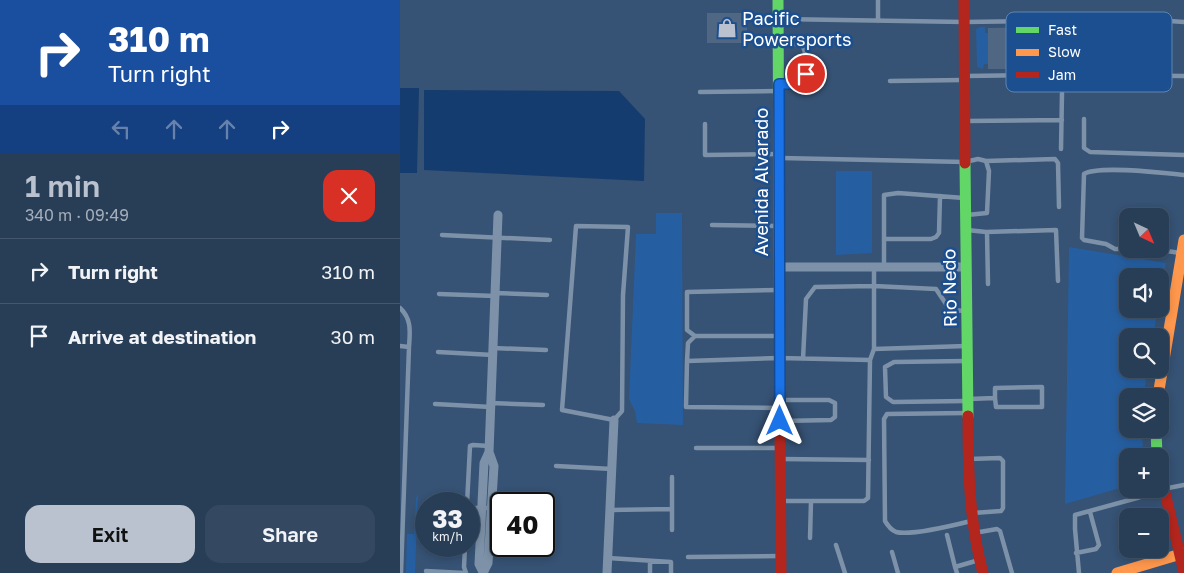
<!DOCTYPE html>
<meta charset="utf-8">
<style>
body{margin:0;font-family:"Golos Text",sans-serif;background:#344961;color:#f1f3f6;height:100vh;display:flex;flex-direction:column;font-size:19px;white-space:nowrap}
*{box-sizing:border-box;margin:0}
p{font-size:16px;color:#a5aeba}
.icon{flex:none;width:28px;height:28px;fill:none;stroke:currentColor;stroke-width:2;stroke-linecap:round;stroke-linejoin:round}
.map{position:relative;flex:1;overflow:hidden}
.side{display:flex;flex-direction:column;background:#283e57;width:400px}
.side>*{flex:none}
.banner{background:#1a4fa0;color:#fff;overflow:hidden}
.needle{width:32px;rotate:136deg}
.buttons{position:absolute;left:719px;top:208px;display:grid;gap:10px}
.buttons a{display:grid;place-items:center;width:50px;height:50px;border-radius:10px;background:#283e57;box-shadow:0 2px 8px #0003,0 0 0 1px #44576d;font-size:25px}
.speed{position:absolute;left:15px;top:492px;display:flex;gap:10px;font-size:25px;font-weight:700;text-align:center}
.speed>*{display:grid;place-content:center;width:65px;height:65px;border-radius:50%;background:#283e57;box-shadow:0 2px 8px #0003,0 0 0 1px #44576d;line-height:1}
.speed small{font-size:12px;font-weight:400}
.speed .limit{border:2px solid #111;border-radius:8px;background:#fff;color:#111}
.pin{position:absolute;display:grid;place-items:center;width:42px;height:42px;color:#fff;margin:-21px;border:2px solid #fff;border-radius:50%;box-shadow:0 1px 5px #0007}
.me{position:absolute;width:55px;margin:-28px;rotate:0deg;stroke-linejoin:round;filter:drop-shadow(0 0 4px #0008)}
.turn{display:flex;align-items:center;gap:18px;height:105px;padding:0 25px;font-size:22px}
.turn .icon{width:65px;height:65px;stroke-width:2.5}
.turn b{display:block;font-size:35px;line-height:42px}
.lanes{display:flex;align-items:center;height:48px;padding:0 25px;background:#0003;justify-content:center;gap:25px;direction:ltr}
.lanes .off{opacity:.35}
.round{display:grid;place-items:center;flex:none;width:52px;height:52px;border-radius:15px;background:#344961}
.headline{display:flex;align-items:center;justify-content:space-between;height:85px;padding:0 25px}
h1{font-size:30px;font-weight:600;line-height:38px;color:#b9c2ce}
.button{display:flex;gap:10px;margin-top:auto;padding:10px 25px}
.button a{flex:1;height:58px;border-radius:15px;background:#b9c2ce;color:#111;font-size:20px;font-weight:600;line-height:58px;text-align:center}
.button a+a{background:#344961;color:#f1f3f6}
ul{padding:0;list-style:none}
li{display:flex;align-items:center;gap:15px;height:65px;padding:0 25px;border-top:1px solid #44576d}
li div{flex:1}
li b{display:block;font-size:19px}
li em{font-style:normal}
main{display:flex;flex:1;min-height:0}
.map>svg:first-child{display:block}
.green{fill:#265fa1}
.water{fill:#153c6e}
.building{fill:#506783}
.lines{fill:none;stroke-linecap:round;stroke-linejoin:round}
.lane{stroke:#7d92a8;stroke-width:4.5}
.street{stroke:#7d92a8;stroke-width:9}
.fast{stroke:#63d668;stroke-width:11}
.slow{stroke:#ff974d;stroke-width:11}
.jam{stroke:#b3261e;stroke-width:11}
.route-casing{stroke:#114b97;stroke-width:12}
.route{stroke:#1a73e8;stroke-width:9}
.labels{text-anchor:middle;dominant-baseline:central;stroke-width:5;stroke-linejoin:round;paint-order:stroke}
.poi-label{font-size:18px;fill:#fff;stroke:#1b4f8f;text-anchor:start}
.street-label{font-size:18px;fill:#fff;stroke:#1b4f8f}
.key{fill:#1b4f8f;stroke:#5f84b1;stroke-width:1}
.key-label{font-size:14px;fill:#fff}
</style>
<main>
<section class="side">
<div class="banner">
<div class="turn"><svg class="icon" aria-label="right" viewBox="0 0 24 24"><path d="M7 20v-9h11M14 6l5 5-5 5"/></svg><div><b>310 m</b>Turn right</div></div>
<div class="lanes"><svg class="icon off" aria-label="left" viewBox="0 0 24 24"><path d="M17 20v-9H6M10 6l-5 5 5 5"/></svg><svg class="icon off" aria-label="ahead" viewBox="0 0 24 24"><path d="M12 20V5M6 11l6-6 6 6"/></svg><svg class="icon off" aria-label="ahead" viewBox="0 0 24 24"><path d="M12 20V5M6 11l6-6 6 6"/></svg><svg class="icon" aria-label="right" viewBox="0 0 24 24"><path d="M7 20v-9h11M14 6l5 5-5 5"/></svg></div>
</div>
<div class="headline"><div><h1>1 min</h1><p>340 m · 09:49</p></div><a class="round" style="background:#d93025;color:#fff"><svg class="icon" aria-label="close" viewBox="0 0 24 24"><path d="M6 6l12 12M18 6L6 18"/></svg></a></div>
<ul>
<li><svg class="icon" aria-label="right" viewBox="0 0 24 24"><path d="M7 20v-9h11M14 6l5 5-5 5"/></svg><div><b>Turn right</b></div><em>310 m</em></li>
<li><svg class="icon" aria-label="arrive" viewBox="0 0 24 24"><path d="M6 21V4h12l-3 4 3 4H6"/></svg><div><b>Arrive at destination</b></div><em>30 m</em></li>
</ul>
<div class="button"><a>Exit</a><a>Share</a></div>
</section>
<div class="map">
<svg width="784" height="573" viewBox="0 0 784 573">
<rect width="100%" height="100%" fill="#365274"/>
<!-- green -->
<path class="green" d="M580 27H585V33H588V64H584L583 69 577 67 576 29Z
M436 171H472V253L436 255Z
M256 213H282L283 425 237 423 235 411 229 399 236 234H256Z
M669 247 766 263 760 297V276H728V309H758L753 336H728V369H747L744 396H728V429H742L743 456H728L727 486 665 504Z
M18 494 15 573H6L7 534H14L16 498Z"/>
<!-- water -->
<path class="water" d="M0 88H19L17 173H0Z
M24 90 219 91 245 119 244 181 24 170Z"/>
<!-- building -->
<path class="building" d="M307 13H347V43H307Z
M643 27V69H588V28Z"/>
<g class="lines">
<!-- lane -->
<path class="lane" d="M379 19 564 22 645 21 647 23V73L645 75 566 76
M478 21V0
M380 42 402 45C407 53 409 77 400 82 394 85 386 84 380 84
M739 43H725L726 18 784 22
M690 75 784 76
M490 81 563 80
M300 92 377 91
M684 119V148L690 152 784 155
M566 121 662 120
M305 124V155L378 154
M661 149 662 93
M381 158 565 162 578 159 586 161 589 171 587 213 567 215
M586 161 655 159 658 163 659 207
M312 225 378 226
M176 226 228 227 223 295 222 411 214 420 162 410Z
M567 230 586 232 656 230 658 281
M587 232 588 284
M42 235 150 240
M484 239H531L536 237 539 233 540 196
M731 249H715L706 244 684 240 682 238 684 174C698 165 764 173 784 175
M754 249 780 253
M484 267V195L498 193 564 198
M95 293 147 295
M39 294 95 296
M0 308C12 319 10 332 9 347
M566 311 550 310 536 289 474 286V349L566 346
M295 336 287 330V292L378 290
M0 346 9 347 1 573
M93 348 146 350
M38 352 93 355
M403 359 406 299 415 287 474 286V268
M287 361 288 343 295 336H378
M569 399 595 398V388L642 387V407H596L595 398
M380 400H429L435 403V417L431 420 381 421
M566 401 493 402 486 397 485 367 494 362 566 361
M91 403 143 405
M35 404 91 407
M379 408 286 407 287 361 379 358 470 360 474 349
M567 413 487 414 484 419 485 521C488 526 491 530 496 532 511 536 555 525 571 521
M296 448H380
M381 459 469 460
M569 459 600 458 603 461V508L601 511 573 513
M156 466 212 469
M381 501H464L468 498 470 360
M67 504 70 446 73 445 89 446
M69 508H92
M210 510 272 509
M272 530V477
M574 533 597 529 600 531 612 573
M547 535 555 567
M410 538 411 501
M436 545 445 573
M65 546 64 567 66 573
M492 552 498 573
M676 553 696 549 699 545 690 512
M288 557 379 556
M208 558 271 562V573
M26 571 64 573
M250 573V561
M557 573 555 567 579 560
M679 573 675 529V515L737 498 763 489 784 485"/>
<!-- street -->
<path class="street" d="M379 267H566
M83 572 79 564 84 463 89 452
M83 573 88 563 94 466 89 452 98 215
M207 573 214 420"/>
<!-- fast -->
<path class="fast" d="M378 0 380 429
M565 163 568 416
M756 429 757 456"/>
<!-- slow -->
<path class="slow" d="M758 396 784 240
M717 573 784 553"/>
<!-- jam -->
<path class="jam" d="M564 0 565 163
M568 416C568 469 569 521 583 573
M380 429 381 573
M760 472 784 572"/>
</g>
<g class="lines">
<defs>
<path id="route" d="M380 421 379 84C391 84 400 86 406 74"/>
</defs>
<!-- route casing -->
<use href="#route" class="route-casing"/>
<!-- route -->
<use href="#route" class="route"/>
</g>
<!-- icons -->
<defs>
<symbol id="shop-bare" viewBox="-9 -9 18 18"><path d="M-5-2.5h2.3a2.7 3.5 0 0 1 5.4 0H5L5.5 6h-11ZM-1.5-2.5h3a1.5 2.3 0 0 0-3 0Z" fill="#b9c2ce" stroke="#1b4f8f" stroke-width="2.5" paint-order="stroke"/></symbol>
</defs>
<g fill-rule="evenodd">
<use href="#shop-bare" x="313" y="14" width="28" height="28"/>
</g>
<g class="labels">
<!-- poi labels -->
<g class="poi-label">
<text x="342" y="18">Pacific<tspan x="342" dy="21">Powersports</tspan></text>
</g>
<!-- street labels -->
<g class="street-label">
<text transform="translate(361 182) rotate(-90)">Avenida Alvarado</text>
<text transform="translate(549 288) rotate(-91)">Rio Nedo</text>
</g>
</g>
<!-- legend -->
<rect x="606" y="12" width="166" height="80" rx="8" class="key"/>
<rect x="616" y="27" width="23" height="6" fill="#63d668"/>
<rect x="616" y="49" width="23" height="7" fill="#ff974d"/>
<rect x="616" y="72" width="23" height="6" fill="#b3261e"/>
<g class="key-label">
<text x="648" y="35">Fast</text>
<text x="648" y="57">Slow</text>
<text x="648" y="80">Jam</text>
</g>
</svg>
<div class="buttons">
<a><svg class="needle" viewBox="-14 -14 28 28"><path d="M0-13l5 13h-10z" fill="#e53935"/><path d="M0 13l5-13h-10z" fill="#a5aeba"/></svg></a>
<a><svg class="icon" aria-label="sound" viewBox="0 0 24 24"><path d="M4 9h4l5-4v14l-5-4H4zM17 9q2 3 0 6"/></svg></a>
<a><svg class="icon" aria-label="search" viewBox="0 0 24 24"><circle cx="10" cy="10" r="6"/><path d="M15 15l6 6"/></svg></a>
<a><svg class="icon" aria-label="layers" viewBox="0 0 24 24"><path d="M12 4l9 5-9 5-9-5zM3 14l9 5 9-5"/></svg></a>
<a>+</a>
<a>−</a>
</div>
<div class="speed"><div>33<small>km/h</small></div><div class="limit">40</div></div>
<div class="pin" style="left:406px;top:74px;background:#d93025"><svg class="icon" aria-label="arrive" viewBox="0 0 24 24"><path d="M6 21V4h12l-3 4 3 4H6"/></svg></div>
<svg class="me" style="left:380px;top:421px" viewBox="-20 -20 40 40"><path d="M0-17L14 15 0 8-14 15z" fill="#1a73e8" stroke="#fff" stroke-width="4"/></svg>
</div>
</main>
